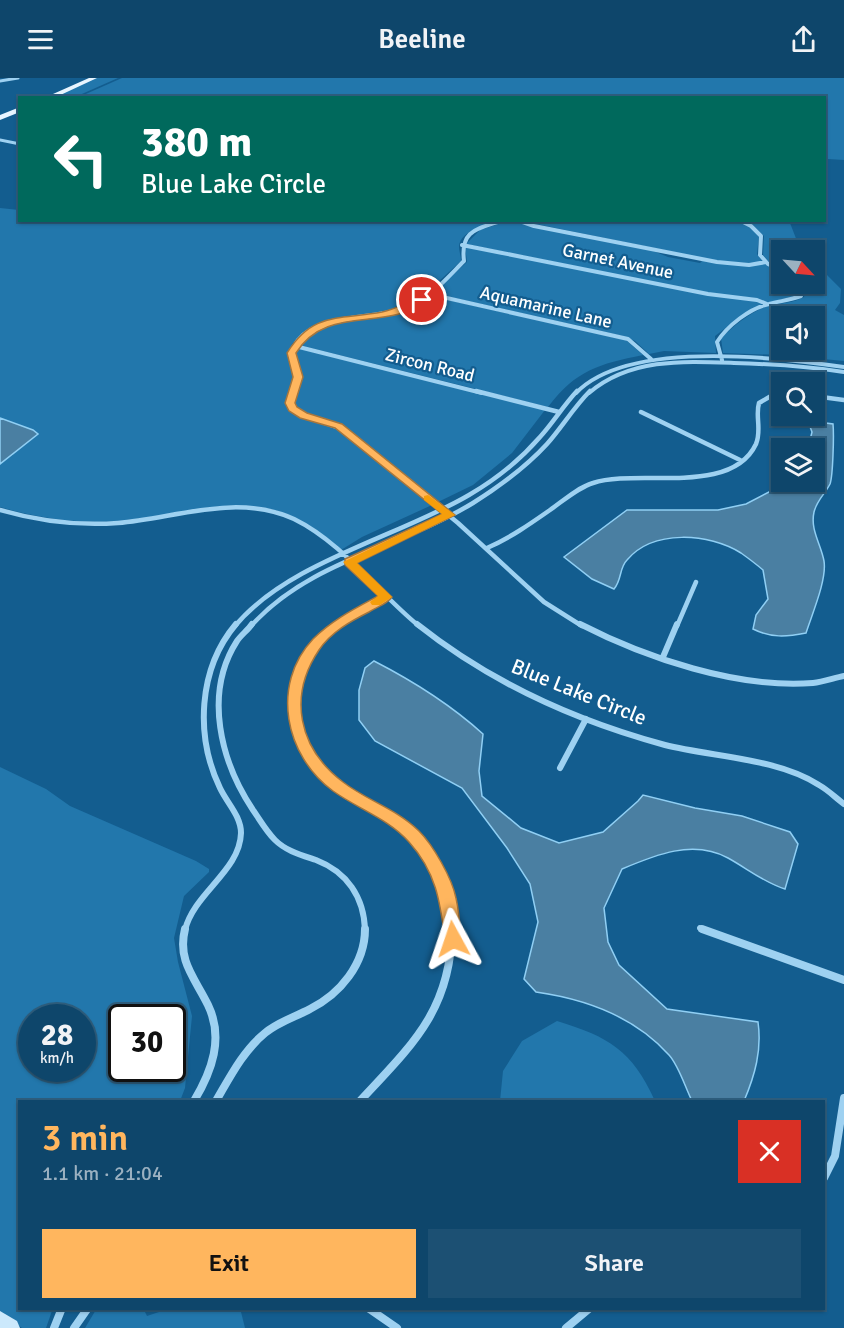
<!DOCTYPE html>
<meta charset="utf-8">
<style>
body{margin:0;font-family:Signika,sans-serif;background:#1c5073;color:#f1f3f6;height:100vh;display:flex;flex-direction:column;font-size:22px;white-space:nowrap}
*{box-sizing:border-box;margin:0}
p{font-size:20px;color:#9bb1c1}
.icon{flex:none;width:33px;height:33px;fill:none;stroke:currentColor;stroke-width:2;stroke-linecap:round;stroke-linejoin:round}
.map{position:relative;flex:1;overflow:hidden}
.details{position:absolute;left:18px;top:1022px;width:807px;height:210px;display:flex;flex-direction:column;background:#0e466b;border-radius:0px;box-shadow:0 2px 4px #0004,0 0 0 2px #2e5e7e}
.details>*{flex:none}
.hud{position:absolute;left:18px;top:18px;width:808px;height:126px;border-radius:0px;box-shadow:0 2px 4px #0004,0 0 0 2px #2e5e7e;background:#00695c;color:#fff;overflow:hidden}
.needle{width:39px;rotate:116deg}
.controls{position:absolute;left:771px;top:162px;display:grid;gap:12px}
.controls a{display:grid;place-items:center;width:54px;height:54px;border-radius:0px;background:#0e466b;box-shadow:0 2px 4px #0004,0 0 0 2px #2e5e7e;font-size:30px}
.speed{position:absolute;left:18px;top:926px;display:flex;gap:12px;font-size:30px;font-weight:700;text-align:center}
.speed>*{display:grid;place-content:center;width:78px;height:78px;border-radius:50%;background:#0e466b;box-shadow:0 2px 4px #0004,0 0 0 2px #2e5e7e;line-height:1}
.speed small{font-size:15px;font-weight:400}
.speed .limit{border:3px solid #111;border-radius:9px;background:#fff;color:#111}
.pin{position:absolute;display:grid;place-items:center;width:51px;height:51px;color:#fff;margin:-26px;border:3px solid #fff;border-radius:50%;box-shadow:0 2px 6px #0007}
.me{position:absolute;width:66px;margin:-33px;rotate:355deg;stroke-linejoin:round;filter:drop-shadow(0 0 4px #0008)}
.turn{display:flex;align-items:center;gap:21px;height:126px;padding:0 24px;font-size:27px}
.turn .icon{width:78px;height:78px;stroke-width:2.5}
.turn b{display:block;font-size:42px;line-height:51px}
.round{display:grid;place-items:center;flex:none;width:63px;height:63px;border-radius:0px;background:#1c5073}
.overview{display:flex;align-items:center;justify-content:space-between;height:102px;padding:0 24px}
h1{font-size:36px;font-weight:600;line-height:45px;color:#ffb65e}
.action{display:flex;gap:12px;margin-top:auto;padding:12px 24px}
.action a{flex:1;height:69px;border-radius:0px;background:#ffb65e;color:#111;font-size:24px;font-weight:600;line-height:69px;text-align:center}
.action a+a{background:#1c5073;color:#f1f3f6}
header{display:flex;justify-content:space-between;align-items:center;height:78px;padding:0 24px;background:#0e466b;font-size:27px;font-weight:600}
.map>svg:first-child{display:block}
.green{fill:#2277ac;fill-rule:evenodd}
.water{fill:#4a7fa2;stroke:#90cff4;stroke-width:1.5}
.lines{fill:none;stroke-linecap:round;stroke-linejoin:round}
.minor-far4{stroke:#9ed1f1;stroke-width:3}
.minor-far3{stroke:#9ed1f1;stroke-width:4}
.minor-far2{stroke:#9ed1f1;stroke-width:4.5}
.minor-far1{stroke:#9ed1f1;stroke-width:6}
.minor{stroke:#9ed1f1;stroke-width:8}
.secondary{fill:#cce9fc;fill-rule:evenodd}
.primary{fill:#e8f5ff;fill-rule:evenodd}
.route{fill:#ffb65e;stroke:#a6763d;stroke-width:1.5}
.slow{fill:#f59e0b}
.labels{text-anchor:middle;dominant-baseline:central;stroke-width:4.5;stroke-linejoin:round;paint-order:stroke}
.far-street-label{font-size:18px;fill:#fff;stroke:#135d8f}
.street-label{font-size:21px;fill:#fff;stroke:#135d8f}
</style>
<header><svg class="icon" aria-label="menu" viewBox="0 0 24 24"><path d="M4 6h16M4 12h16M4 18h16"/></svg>Beeline<svg class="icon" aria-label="share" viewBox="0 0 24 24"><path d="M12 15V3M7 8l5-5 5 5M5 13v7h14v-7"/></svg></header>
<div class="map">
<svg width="844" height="1250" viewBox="0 0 844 1250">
<rect width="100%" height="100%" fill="#135d8f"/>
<!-- green -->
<path class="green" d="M96 0H118L75 19 50 20Z
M122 0H844V82L828 81 825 92V20L79 19Z
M0 130 19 132 20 142 499 143C487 147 461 152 459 168 459 173 461 178 461 183L426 215 409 226 382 235 347 239 305 253 292 266 289 274 288 281 295 299 287 324 289 331 301 339 336 349 432 427 362 459 341 472C263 399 207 436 117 443 78 446 37 440 0 429V386L13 377 6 344 0 340Z
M508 143 651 172 668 179 700 185 703 182 717 185 765 186 781 195 782 206H796L799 212 798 217 768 225 754 220 709 215 466 166 480 152Z
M521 143H735L748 148 759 158 757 176 763 184 748 185 718 183Z
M743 143H811L790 145 797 163 795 172H782L781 192 770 185 763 177 764 158 753 147Z
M465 168 707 217 754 222 763 226 748 233 715 258 716 275 664 273 649 276 635 263 623 258 433 215 467 184Z
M815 190 827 197 841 211 840 225 835 232 844 237V283L781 277 723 275 721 260C733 248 754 232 770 227 782 225 793 225 804 219L806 213 803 206H814ZM782 238H814V272H782Z
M430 218 626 262 643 277C599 286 576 292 548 329L299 267C323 231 392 248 430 218Z
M297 270 545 332 512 375 473 407 438 424 342 347 306 336 296 330 294 325 302 299 295 281Z
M0 689 46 711 70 728 196 783 209 791V794L184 818 174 860 178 884 192 938 185 1010 180 1023H20V1230H53L46 1250H22L0 1235ZM32 939H82V990H32ZM122 939H172V990H122Z
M557 943C609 959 632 972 655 1023H500L503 993 522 963Z
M97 1230H143L147 1238 171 1230H240L245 1250H85Z"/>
<!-- water -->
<path class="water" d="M0 340 33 352 38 356 0 386Z
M818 344 833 346C834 356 833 398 830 406 825 416 817 422 814 434 810 452 821 466 824 483 827 502 812 536 806 555 786 559 771 560 753 551L756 537 768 521 763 492C756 486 748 480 741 475 709 455 653 451 627 482 619 490 622 502 614 511L592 501 564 479 627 432H718L746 426 788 404H814V370H808L812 354 809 346Z
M374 583C413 603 451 627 483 656L479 693 482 718 521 750 559 765 603 754 638 723 643 717 695 730 742 738 790 754 798 766 785 811C763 804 748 791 728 780 693 761 655 777 622 791L604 830 608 864 619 887 667 931 758 944C762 972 755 997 744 1023H692C685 1009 679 988 669 977 635 939 585 921 536 914L524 901 538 844 530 806 507 770 462 710 375 663 359 642V612L365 590Z"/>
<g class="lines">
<!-- minor-far4 -->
<path class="minor-far4" d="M0 3 18 0
M0 62 20 66"/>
<!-- minor-far3 -->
<path class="minor-far3" d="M517 142 534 148 717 184 749 187 766 184
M739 142 751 148 761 158 760 177 768 186 782 193
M462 167 708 216 757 222 767 226
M429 216 628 261 651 281
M295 268 482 315
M722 282 717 264C727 248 750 230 769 226 780 223 790 222 801 218L802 212 799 206
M293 315C295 309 298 303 297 297 296 283 288 276 298 262 320 234 380 242 411 228 432 218 448 199 464 183 460 151 478 151 504 142
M576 315C627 262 775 279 844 289
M589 315C630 280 684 283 734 285 771 286 807 288 844 294"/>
<!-- minor-far2 -->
<path class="minor-far2" d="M293 313 292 328 305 338 345 352 458 445 544 524 582 548
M476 313 559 334
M814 318 844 322
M641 334 740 382
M0 432C38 443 78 448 118 445 176 440 237 415 294 441 343 465 377 514 419 548
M487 470C510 460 530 446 550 432 563 423 577 410 593 405 637 390 731 419 756 366 762 352 755 338 759 325L771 318 782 315
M235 548C288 484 398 459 469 417 495 402 520 382 540 359 553 345 563 328 577 313
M251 548C309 483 401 469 473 425 500 408 525 390 547 366 562 349 574 329 590 313
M335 548 386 519
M677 548 696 504"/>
<!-- minor-far1 -->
<path class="minor-far1" d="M252 546C248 552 241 557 237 563 203 616 221 684 253 732 260 742 266 753 275 762 286 773 301 777 316 782 347 794 364 819 365 852
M337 546C281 592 279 666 340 709 364 727 396 737 416 760 438 785 451 819 452 852
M417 546C490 604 576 643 665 667 713 679 777 680 819 707 828 712 836 720 844 726
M580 546C646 580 738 611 813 605 823 604 834 600 844 598
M663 579 677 546
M560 690 586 641
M700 850 706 852
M185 852C194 815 240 793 241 755 241 738 227 725 220 710 195 658 198 591 236 546"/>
<!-- minor -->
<path class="minor" d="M185 851C177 883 195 900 208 927 224 960 212 993 194 1023
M702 851 844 902
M216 1023C230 999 243 973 265 955 278 944 295 939 310 931 340 916 365 886 365 851
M360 1023C412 967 451 932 452 851
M824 1100 835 1078 844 1020
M368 1230 397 1250
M54 1250 62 1230
M74 1250 88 1230
M566 1250 590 1230"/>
<!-- secondary -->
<path class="secondary" d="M0 1233 17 1243 20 1250H0Z"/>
<!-- primary -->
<path class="primary" d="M89 0H97L54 20H44Z
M20 29V34L0 42V37Z"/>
</g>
<!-- route -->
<path class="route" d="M422 219 426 222C388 255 327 225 296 275L303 299 295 325 297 329 307 335 342 346 455 437 357 485 392 519C387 526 377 529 369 534 351 543 331 554 319 572 288 618 298 670 343 704 366 722 397 731 419 753 433 767 452 800 456 820 459 833 460 847 461 861L459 866 453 868 447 866 445 861C440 823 436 794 409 764 389 741 358 731 333 713 285 678 270 607 313 561 332 542 354 531 378 518L345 487V481L442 436 335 350 300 340 289 333 285 325 293 299 287 275C313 233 340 242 382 234 396 231 408 224 422 219Z"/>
<!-- slow -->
<path class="slow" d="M428 417 455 437 357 485 392 519 380 527H372L370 524 378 518 343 484 442 436 424 422V418Z"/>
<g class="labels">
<!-- far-street labels -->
<g class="far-street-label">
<text transform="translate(618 183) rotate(12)">Garnet Avenue</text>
<text transform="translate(546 229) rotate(13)">Aquamarine Lane</text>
<text transform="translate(430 287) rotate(14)">Zircon Road</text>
</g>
<!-- street labels -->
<g class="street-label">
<text transform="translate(579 614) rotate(22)">Blue Lake Circle</text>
</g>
</g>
</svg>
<div class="controls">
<a><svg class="needle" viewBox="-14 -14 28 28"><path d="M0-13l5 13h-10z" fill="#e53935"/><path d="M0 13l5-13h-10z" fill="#9bb1c1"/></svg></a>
<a><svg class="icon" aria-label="sound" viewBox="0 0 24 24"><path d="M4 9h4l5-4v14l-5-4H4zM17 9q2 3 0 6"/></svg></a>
<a><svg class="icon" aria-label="search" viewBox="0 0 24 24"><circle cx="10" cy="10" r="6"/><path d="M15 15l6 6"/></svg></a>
<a><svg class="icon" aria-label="layers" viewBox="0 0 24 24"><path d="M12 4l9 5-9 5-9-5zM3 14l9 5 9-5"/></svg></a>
</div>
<div class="speed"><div>28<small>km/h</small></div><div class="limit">30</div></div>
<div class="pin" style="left:422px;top:222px;background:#d93025"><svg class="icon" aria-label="arrive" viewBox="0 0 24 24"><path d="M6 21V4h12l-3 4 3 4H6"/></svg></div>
<svg class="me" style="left:453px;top:861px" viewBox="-20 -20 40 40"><path d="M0-17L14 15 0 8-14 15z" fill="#ffb65e" stroke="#fff" stroke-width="4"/></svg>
<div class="hud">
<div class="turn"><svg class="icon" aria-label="left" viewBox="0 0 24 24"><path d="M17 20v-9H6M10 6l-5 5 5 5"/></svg><div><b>380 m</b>Blue Lake Circle</div></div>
</div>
<section class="details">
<div class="overview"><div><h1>3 min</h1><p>1.1 km · 21:04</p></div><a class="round" style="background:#d93025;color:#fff"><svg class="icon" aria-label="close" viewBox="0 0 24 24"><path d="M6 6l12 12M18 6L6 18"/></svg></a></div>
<div class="action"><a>Exit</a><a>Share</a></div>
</section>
</div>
